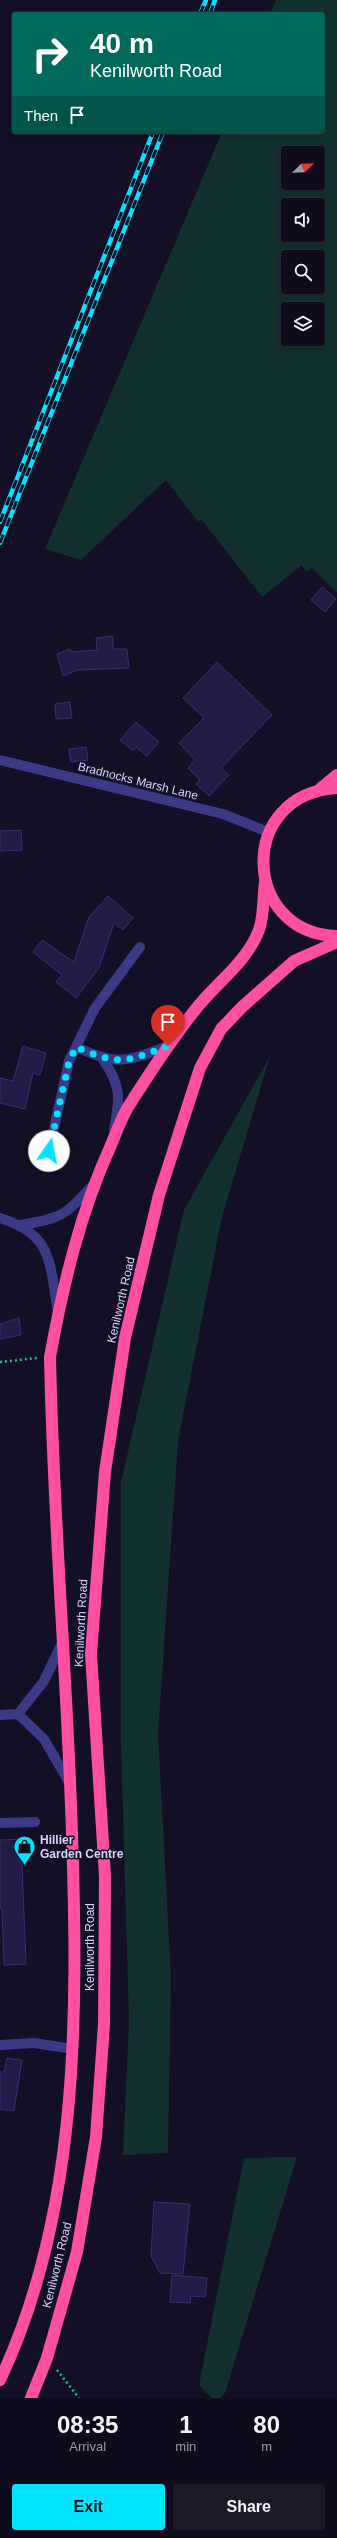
<!DOCTYPE html>
<style>
body{margin:0;font-family:Helvetica,sans-serif;background:#1c1929;color:#f1f3f6;height:100vh;display:flex;flex-direction:column;font-size:15px;white-space:nowrap}
*{box-sizing:border-box;margin:0}
p{font-size:13px;color:#9b9ba3}
.icon{flex:none;width:22px;height:22px;fill:none;stroke:currentColor;stroke-width:2;stroke-linecap:round;stroke-linejoin:round}
.map{position:relative;height:2398px;overflow:hidden}
.drawer{display:flex;flex-direction:column;background:#0e0b1c;flex:1}
.drawer>*{flex:none}
.hud{position:absolute;left:12px;top:12px;width:313px;height:122px;border-radius:4px;box-shadow:0 2px 6px #0003,0 0 0 1px #2e2b3b;background:#00695c;color:#fff;overflow:hidden}
.needle{width:26px;rotate:67deg}
.fabs{position:absolute;left:281px;top:146px;display:grid;gap:8px}
.fabs a{display:grid;place-items:center;width:44px;height:44px;border-radius:4px;background:#0e0b1c;box-shadow:0 2px 6px #0003,0 0 0 1px #2e2b3b;font-size:20px}
.pin{position:absolute;display:grid;place-items:center;width:34px;height:34px;color:#fff;margin:-41px -17px;border-radius:50% 50% 50% 0;rotate:-45deg;box-shadow:0 0 4px #0007}
.pin .icon{rotate:45deg}
.me{position:absolute;width:44px;margin:-22px;rotate:12deg;stroke-linejoin:round;filter:drop-shadow(0 0 3px #0008)}
.turn{display:flex;align-items:center;gap:14px;height:84px;padding:0 12px;font-size:18px}
.turn .icon{width:52px;height:52px;stroke-width:2.5}
.turn b{display:block;font-size:28px;line-height:34px}
.then{display:flex;align-items:center;height:38px;padding:0 12px;background:#0003;gap:8px;font-size:15px}
.eta{display:flex;justify-content:space-evenly;align-items:center;height:68px;text-align:center}
.eta b{font-size:24px;font-weight:700;line-height:28px}
.button{display:flex;gap:8px;margin-top:auto;padding:8px 12px}
.button a{flex:1;height:46px;border-radius:4px;background:#00e5ff;color:#111;font-size:16px;font-weight:700;line-height:46px;text-align:center}
.button a+a{background:#1c1929;color:#f1f3f6}
.map>svg:first-child{display:block}
.green{fill:#12302f;fill-rule:evenodd}
.building{fill:#241b47;stroke:#3b2d73}
.lines{fill:none;stroke-linecap:round;stroke-linejoin:round}
.path{stroke:#2fb8b0;stroke-width:2.5;stroke-dasharray:2 3;stroke-linecap:butt}
.minor{stroke:#3d3a85;stroke-width:10}
.highway{stroke:#ff4fa3;stroke-width:12}
.rail-casing{stroke:#00e5ff;stroke-width:4.5}
.rail{stroke:#130f26;stroke-width:3;stroke-dasharray:9;stroke-linecap:butt}
.route{stroke:#00e5ff;stroke-width:7;stroke-dasharray:0 12.6}
.labels{text-anchor:middle;dominant-baseline:central;stroke-width:3;stroke-linejoin:round;paint-order:stroke}
.street-label{font-size:12px;fill:#d9d4ff;stroke:#130f26}
.poi-label{font-size:12px;font-weight:bold;fill:#d9d4ff;stroke:#130f26;text-anchor:start}
</style>
<div class="map">
<svg width="337" height="2398" viewBox="0 0 337 2398">
<rect width="100%" height="100%" fill="#130f26"/>
<!-- green -->
<path class="green" d="M276 0H337V593L312 568 306 572 302 565 262 597 201 519 198 522 166 480 81 560 45 549 222 132H323V14H270ZM288 153H318V183H288ZM288 205H318V235H288ZM288 257H318V287H288ZM288 309H318V339H288Z
M270 1056 222 1217 178 1441 158 1734 171 1975 168 2153 123 2155 129 2022 121 1743V1482L184 1210Z
M297 2157 225 2393 220 2398H212L199 2385 244 2158Z"/>
<!-- building -->
<path class="building" d="M322 587 336 599 325 612 311 600Z
M113 636V649H127L129 668 77 670 63 676 57 654 70 649 71 652 97 650 96 638Z
M217 662 272 715 221 768 229 775 209 796 196 784 200 780 188 768 195 760 179 743 204 718 183 698Z
M70 702 72 718 56 719 55 704Z
M136 722 159 742 147 756 136 747 133 751 120 740Z
M86 747 88 760 71 762 69 749Z
M21 830 22 850 0 851V831Z
M108 896 133 918 123 930 114 923 99 968 76 998 56 982 62 975 33 952 42 940 74 962 89 917Z
M23 1046 46 1053 40 1075 33 1073 25 1109 0 1103V1078L13 1081Z
M19 1318 21 1335 0 1339V1324Z
M21 1839 26 1964 4 1965 2 1909H0V1840Z
M7 2058 22 2060 14 2111 0 2109V2072H4Z
M154 2202 190 2204 183 2274 160 2273 151 2256Z
M172 2275 207 2278 205 2297 191 2296 190 2303 170 2302Z"/>
<g class="lines">
<!-- path -->
<path class="path" d="M0 1362 37 1358
M57 2370 79 2398"/>
<!-- minor -->
<path class="minor" d="M0 760 223 814 268 832
M76 1047C119 1066 125 1062 168 1046
M102 1058C122 1086 120 1098 114 1130
M49 1151 69 1061 95 1008 140 947
M0 1218C54 1235 49 1263 58 1312
M20 1225C63 1218 64 1216 93 1185
M18 1714 44 1681 63 1641
M0 1715 18 1714 44 1739 70 1784
M0 1823 35 1822
M0 2045 34 2043 73 2049"/>
<!-- highway -->
<path class="highway" d="M337 788C236 794 242 934 337 936
M320 789 337 775
M0 2380C79 2213 78 2015 72 1834 67 1675 53 1516 50 1357 63 1285 80 1213 111 1145 116 1133 121 1119 128 1107 149 1074 171 1040 195 1010 216 983 247 962 259 930 264 916 263 897 265 882
M31 2398 47 2358 77 2252 96 2137 104 2024 105 1876 91 1654 105 1472 125 1338 159 1195 200 1068 221 1029 242 1007 294 961 337 942"/>
<defs>
<path id="rail" d="M200 14 206 0
M210 14 215 0
M0 522 153 132
M0 543 163 132"/>
</defs>
<!-- rail casing -->
<use href="#rail" class="rail-casing"/>
<!-- rail -->
<use href="#rail" class="rail"/>
</g>
<g class="lines">
<!-- route -->
<path class="route" d="M49 1151 69 1062 76 1047C120 1066 125 1062 168 1046"/>
</g>
<!-- icons -->
<defs>
<symbol id="shop-pin" viewBox="-11 -11 22 30"><path d="M0 17L-7.5 6A9.5 9.5 0 1 1 7.5 6Z" fill="#00e5ff" stroke="#130f26"/><path d="M-5-2.5h2.3a2.7 3.5 0 0 1 5.4 0H5L5.5 6h-11ZM-1.5-2.5h3a1.5 2.3 0 0 0-3 0Z" fill="#111"/></symbol>
</defs>
<g fill-rule="evenodd">
<use href="#shop-pin" x="12" y="1834" width="25" height="34"/>
</g>
<g class="labels">
<!-- street labels -->
<g class="street-label">
<text transform="translate(138 781) rotate(14)">Bradnocks Marsh Lane</text>
<text transform="translate(121 1300) rotate(-77)">Kenilworth Road</text>
<text transform="translate(81 1623) rotate(-87)">Kenilworth Road</text>
<text transform="translate(90 1947) rotate(-90)">Kenilworth Road</text>
<text transform="translate(57 2265) rotate(-76)">Kenilworth Road</text>
</g>
<!-- poi labels -->
<g class="poi-label">
<text x="40" y="1840">Hillier<tspan x="40" dy="14">Garden Centre</tspan></text>
</g>
</g>
</svg>
<div class="fabs">
<a><svg class="needle" viewBox="-14 -14 28 28"><path d="M0-13l5 13h-10z" fill="#e53935"/><path d="M0 13l5-13h-10z" fill="#9b9ba3"/></svg></a>
<a><svg class="icon" aria-label="sound" viewBox="0 0 24 24"><path d="M4 9h4l5-4v14l-5-4H4zM17 9q2 3 0 6"/></svg></a>
<a><svg class="icon" aria-label="search" viewBox="0 0 24 24"><circle cx="10" cy="10" r="6"/><path d="M15 15l6 6"/></svg></a>
<a><svg class="icon" aria-label="layers" viewBox="0 0 24 24"><path d="M12 4l9 5-9 5-9-5zM3 14l9 5 9-5"/></svg></a>
</div>
<div class="pin" style="left:168px;top:1046px;background:#d93025"><svg class="icon" aria-label="arrive" viewBox="0 0 24 24"><path d="M6 21V4h12l-3 4 3 4H6"/></svg></div>
<svg class="me" style="left:49px;top:1151px" viewBox="-20 -20 40 40"><circle r="19" fill="#fff"/><path d="M0-13L10 11 0 6-10 11z" fill="#00e5ff"/></svg>
<div class="hud">
<div class="turn"><svg class="icon" aria-label="right" viewBox="0 0 24 24"><path d="M7 20v-9h11M14 6l5 5-5 5"/></svg><div><b>40 m</b>Kenilworth Road</div></div>
<div class="then">Then<svg class="icon" aria-label="arrive" viewBox="0 0 24 24"><path d="M6 21V4h12l-3 4 3 4H6"/></svg></div>
</div>
</div>
<section class="drawer">
<div class="eta">
<div><b>08:35</b><p>Arrival</p></div>
<div><b>1</b><p>min</p></div>
<div><b>80</b><p>m</p></div>
</div>
<div class="button"><a>Exit</a><a>Share</a></div>
</section>
